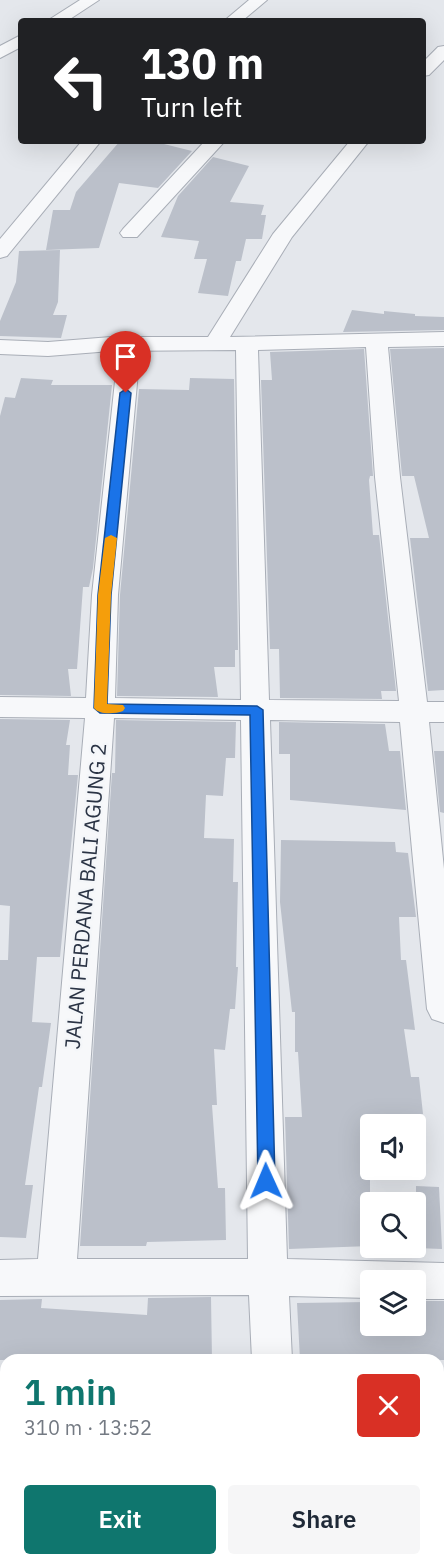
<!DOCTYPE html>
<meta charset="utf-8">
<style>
body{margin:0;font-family:"IBM Plex Sans",sans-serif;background:#f6f6f7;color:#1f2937;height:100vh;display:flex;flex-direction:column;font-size:22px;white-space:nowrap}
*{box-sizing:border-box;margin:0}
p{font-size:20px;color:#747a83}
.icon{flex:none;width:33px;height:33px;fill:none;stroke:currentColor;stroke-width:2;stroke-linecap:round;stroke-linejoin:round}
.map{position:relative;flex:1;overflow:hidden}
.details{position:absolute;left:0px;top:1354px;width:444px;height:212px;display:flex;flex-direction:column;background:#fff;border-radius:18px 18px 0 0;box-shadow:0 6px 24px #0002}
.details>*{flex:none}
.top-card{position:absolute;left:18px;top:18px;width:408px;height:126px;border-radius:6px;box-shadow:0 6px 24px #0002;background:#202124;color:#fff;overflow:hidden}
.tools{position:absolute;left:360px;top:1114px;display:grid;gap:12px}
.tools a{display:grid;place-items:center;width:66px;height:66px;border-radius:6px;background:#fff;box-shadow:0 6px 24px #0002;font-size:30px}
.pin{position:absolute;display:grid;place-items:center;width:51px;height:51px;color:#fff;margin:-62px -26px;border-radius:50% 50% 50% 0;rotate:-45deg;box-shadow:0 0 6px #0007}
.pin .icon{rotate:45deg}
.me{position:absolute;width:66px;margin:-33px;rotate:359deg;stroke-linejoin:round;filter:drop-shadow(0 0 4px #0008)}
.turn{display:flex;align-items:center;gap:21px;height:126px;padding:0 24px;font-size:27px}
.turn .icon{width:78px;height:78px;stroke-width:2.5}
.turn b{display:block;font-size:42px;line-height:51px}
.round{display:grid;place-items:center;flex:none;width:63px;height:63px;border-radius:6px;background:#f6f6f7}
.overview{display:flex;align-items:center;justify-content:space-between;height:102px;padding:0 24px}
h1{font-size:36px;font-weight:600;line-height:45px;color:#0f766e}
.action{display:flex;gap:12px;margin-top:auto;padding:12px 24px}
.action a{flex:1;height:69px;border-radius:6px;background:#0f766e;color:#fff;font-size:24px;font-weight:600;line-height:69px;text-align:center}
.action a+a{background:#f6f6f7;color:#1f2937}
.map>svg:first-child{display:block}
.building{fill:#bbc0ca}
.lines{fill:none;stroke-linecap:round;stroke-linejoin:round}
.minor-casing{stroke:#a9aeb7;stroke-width:2}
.minor{fill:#f7f8fa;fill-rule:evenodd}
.route{fill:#1a73e8;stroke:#114b97;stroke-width:1.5}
.slow{fill:#f59e0b}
.labels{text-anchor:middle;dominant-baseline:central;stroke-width:5;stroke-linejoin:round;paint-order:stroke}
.street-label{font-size:21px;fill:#2b3445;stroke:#f4f6f9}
</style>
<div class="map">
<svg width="444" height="1565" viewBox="0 0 444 1565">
<rect width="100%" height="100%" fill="#e4e7ec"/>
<!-- building -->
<path class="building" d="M120 141H152L192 151 158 188 119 183 99 248 46 250 53 210H70L76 192Z
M213 157 249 166 230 202 264 205 261 215H266L262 239H246L241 261H236L228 296 198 293 207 259H194L199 241 161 237 178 196Z
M60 250 58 302 53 315H67L61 338 0 336V321L16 282 19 251Z
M352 310 384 314V311L415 314V316L444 317V330L343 332Z
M444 348V690L428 691 410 538H429L414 476H402L390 349Z
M364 349 373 476H370L369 480 373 535H379L396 691H381L382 699 280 698 279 649H270L261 380H272L270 352Z
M21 378 53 380 51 385H112L93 568 89 587H83L77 669H68L71 696 0 695V416L5 397 15 398Z
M190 378 234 379 238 650H235V667H214L218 697 117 696 120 595 139 389 189 390Z
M0 719 70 720 66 745H70L68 775H78L60 957H37L32 1022 51 1023 42 1087H39L25 1185H33L26 1238 0 1237V960H8L10 906 0 905Z
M116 720 236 722 235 758H226L223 796 206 795 204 838 234 839 233 882H238L236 967H238L235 1009H230L225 1050 214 1049 217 1105H212L218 1188H225L226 1240 147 1242 146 1246H80L112 773H115Z
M279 722 385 724 389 751H400L406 810 290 800V754H279Z
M434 751H444V813L440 812Z
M281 840 395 842 396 852 408 853 416 917H399L401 960H406L415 1030 404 1029 411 1077H419L423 1114H415L416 1125H370V1246L289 1249 285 1117H302L298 1052H295V1012H292L280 902Z
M416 1186 439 1187 442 1249 416 1248Z
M211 1297 212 1360H0V1300L42 1299 41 1308 147 1315 148 1298Z
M416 1301H444V1360H300L297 1303 369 1302 370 1326H416Z"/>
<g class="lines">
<defs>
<path id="minor" d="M80 0H99L67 21H47Z
M249 0H267L242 21H224Z
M21 35V47L0 58V46Z
M444 46V60L429 75 423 76V62L438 47Z
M82 141H101L7 256 0 258V239Z
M205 141H225L137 237H123L120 233 123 229Z
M350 141H369L292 237 230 337 444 332V346L388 347 400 477 427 702H444V722H429L444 869V1023L432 1019 427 1009 400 722 270 720 287 1259 444 1263V1299H416V1281H370V1298L289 1296 292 1360H252L249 1295 0 1296V1260L38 1259 85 718 0 717V697L86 698 92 595 116 372 119 367 127 365 135 367 138 372 118 595 115 698 241 700 236 350 111 351 48 356 0 354V340L48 342 111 337H208L273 234ZM366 347 375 477 399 701 269 700 258 350ZM114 718 241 720 248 1259H77Z
M0 1541H6V1560H47L49 1565H0Z
M262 1560H306V1565H262Z"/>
</defs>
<!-- minor casing -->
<use href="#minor" class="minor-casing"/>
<!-- minor -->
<use href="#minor" class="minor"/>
</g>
<!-- route -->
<path class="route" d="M126 389 131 393 111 595 107 704 257 706 263 710 275 1181 272 1186 266 1188 260 1186 258 1181 250 715 100 713 94 708 98 595 120 393Z"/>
<!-- slow -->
<path class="slow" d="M111 535 117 538 111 595 107 704 123 705 125 708 123 711C115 714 99 715 94 708L98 595 105 538Z"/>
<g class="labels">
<!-- street labels -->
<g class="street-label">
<text transform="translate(85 896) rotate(-85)">JALAN PERDANA BALI AGUNG 2</text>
</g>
</g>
</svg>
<div class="tools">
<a><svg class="icon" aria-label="sound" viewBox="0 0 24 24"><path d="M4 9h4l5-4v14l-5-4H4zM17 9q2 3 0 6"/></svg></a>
<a><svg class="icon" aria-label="search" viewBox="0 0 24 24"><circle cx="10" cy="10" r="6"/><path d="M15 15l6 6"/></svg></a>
<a><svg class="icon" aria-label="layers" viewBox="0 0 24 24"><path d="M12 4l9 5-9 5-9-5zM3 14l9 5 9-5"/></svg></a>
</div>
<div class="pin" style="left:126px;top:393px;background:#d93025"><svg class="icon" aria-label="arrive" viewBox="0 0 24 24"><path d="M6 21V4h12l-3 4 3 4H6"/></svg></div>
<svg class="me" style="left:266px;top:1181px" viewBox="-20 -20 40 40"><path d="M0-17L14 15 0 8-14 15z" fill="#1a73e8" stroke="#fff" stroke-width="4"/></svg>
<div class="top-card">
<div class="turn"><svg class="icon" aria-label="left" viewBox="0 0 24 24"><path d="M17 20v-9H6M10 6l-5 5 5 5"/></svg><div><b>130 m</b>Turn left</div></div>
</div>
<section class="details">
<div class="overview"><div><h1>1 min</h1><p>310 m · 13:52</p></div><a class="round" style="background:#d93025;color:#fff"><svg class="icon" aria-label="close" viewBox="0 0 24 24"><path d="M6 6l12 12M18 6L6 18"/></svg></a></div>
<div class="action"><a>Exit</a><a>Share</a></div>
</section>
</div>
